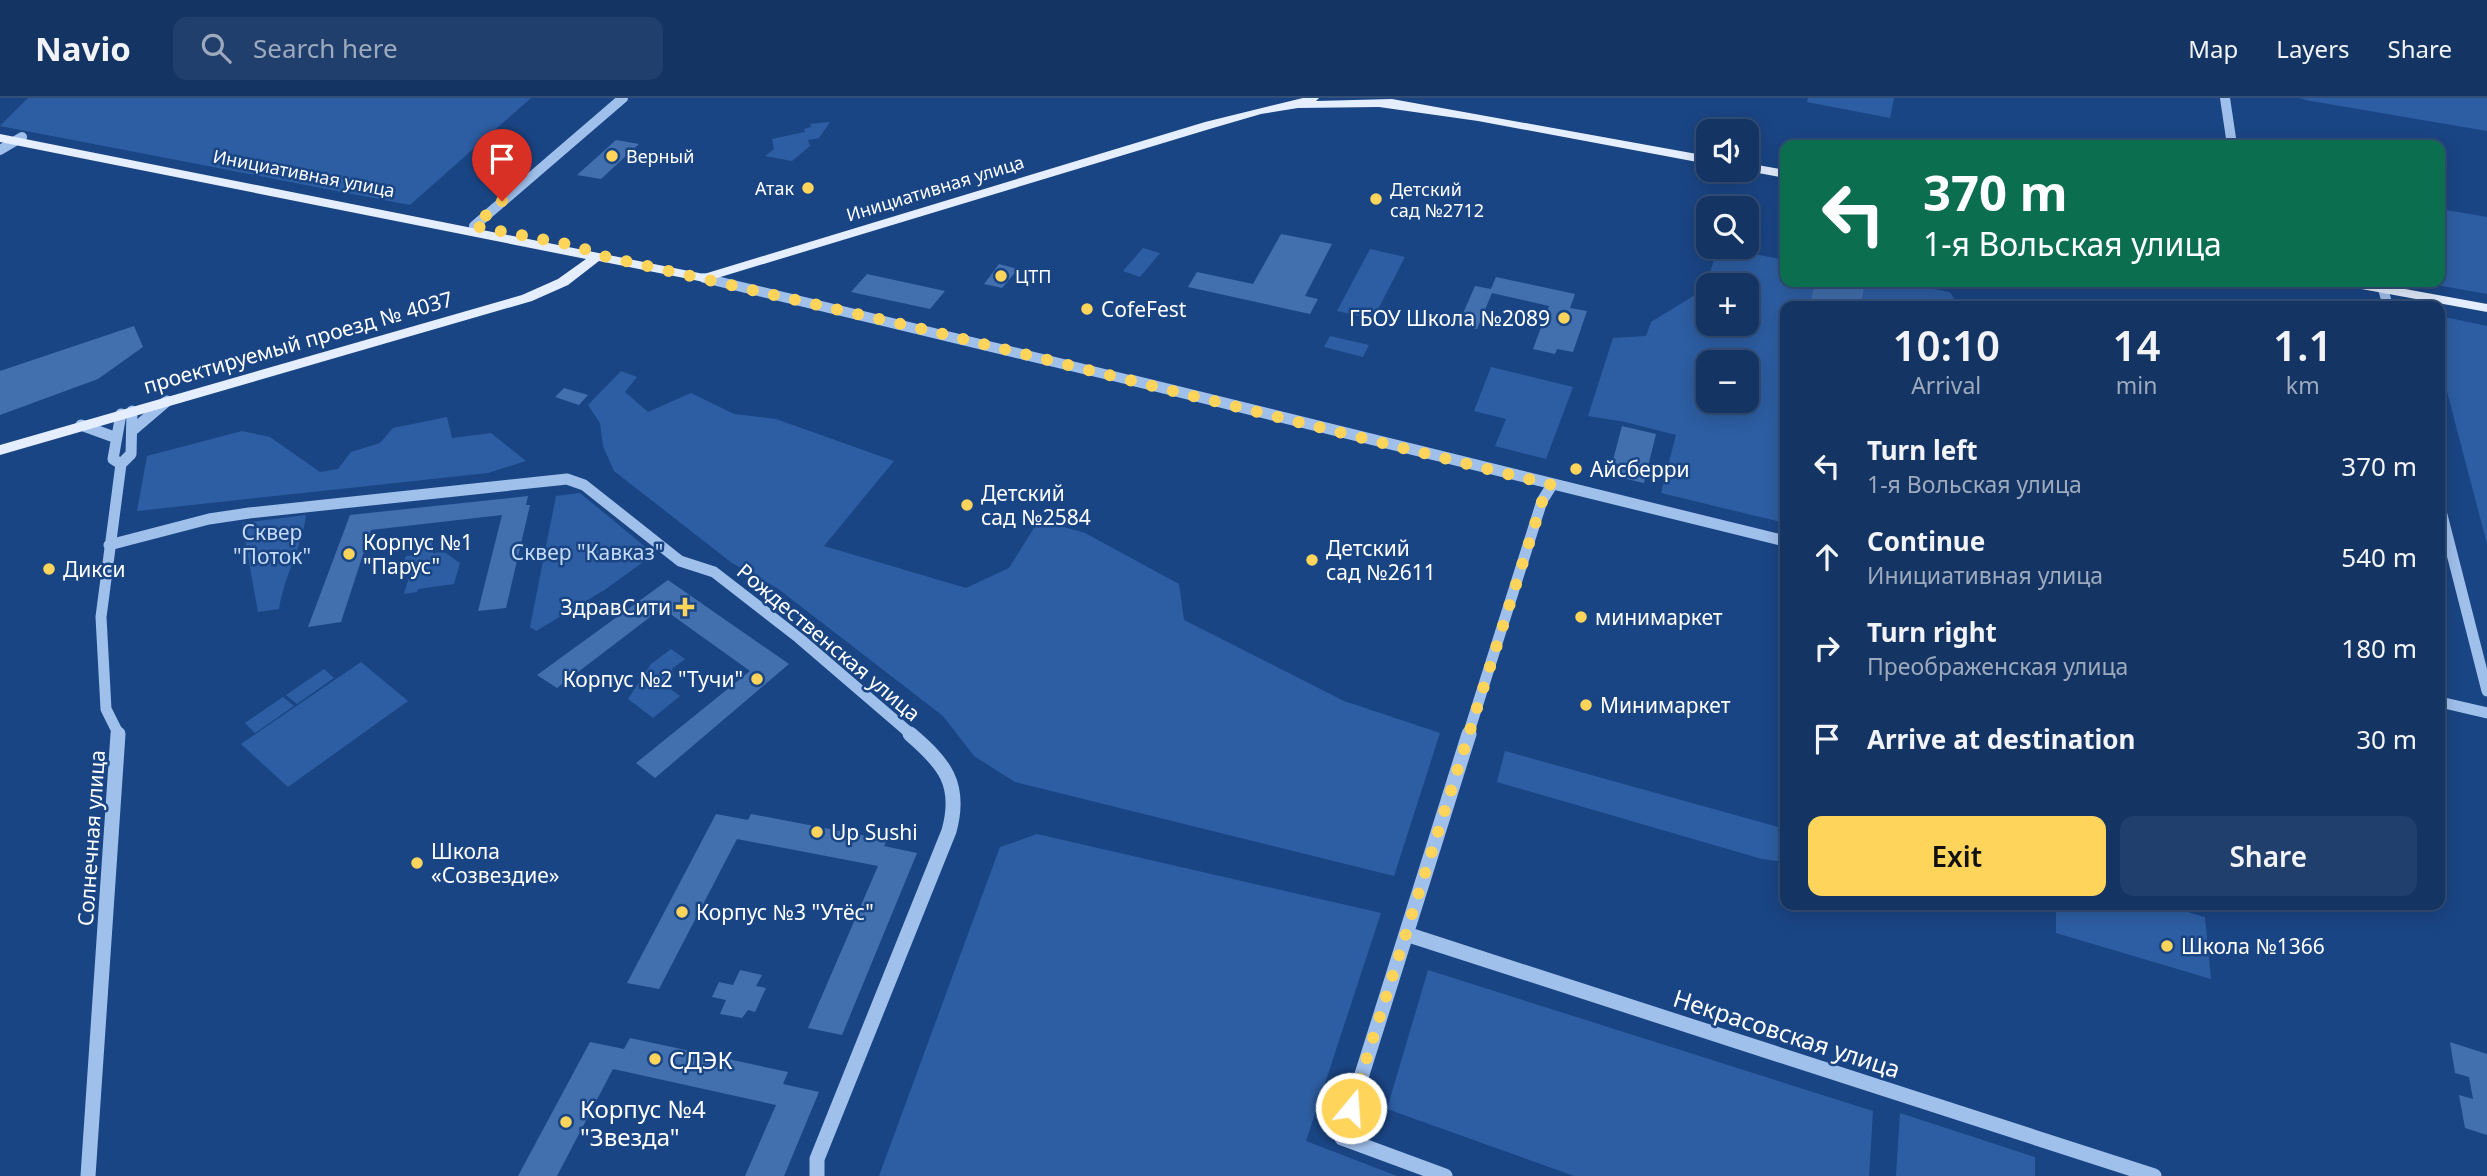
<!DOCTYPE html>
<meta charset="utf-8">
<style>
body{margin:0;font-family:"Noto Sans",sans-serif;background:#213f6c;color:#f1f3f6;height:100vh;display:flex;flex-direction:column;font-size:26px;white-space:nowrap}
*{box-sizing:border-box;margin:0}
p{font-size:23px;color:#9daabe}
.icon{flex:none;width:38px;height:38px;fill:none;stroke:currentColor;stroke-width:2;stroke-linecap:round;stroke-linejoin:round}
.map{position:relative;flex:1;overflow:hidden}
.details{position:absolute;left:1780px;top:203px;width:665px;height:609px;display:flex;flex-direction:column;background:#143463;border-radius:14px;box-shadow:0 4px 18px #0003,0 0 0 2px #334f78}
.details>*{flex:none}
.top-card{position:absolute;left:1780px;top:42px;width:665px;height:147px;border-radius:14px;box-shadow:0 4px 18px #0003,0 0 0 2px #334f78;background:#0b6e4f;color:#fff;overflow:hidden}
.tools{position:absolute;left:1696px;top:21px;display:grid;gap:14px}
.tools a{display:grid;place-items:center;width:63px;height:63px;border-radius:14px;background:#143463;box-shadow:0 4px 18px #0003,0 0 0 2px #334f78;font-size:35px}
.pin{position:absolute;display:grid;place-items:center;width:60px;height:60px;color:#fff;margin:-72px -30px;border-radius:50% 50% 50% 0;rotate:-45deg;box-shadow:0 0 7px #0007}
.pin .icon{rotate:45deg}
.me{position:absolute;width:77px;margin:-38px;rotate:18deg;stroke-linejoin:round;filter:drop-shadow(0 0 5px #0008)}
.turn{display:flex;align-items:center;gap:24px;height:147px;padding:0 28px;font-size:32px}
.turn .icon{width:91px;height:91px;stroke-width:2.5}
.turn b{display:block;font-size:49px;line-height:60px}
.eta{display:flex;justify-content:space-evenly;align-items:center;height:119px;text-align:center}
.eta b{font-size:42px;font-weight:600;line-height:49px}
.cta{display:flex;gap:14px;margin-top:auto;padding:14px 28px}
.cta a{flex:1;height:80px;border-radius:14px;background:#fed45b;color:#111;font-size:28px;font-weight:600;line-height:80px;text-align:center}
.cta a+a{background:#213f6c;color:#f1f3f6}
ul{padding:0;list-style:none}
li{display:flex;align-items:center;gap:21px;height:91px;padding:0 28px}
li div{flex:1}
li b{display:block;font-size:26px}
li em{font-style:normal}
header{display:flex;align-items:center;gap:42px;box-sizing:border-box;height:98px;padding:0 35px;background:#143463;border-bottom:2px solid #334f78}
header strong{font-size:33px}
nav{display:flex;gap:38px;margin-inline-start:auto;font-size:24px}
.search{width:490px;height:63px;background:#213f6c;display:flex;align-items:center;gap:18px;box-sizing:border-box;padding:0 24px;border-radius:14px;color:#9daabe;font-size:26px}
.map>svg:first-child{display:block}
.green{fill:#2d5ea3;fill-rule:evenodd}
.building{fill:#426fae}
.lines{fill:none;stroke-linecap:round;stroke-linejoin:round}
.minor-far2{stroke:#a0c0ec;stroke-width:10}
.minor-far1{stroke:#a0c0ec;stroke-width:11}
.minor{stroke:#a0c0ec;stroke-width:15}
.major{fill:#e4eeff;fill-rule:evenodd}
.route{stroke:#fed45b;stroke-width:12;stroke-dasharray:0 21.6}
.poi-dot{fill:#fed45b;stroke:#1a4584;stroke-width:2.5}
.labels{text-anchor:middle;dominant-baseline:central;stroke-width:5;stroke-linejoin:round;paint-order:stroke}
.far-poi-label{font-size:18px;fill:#fff;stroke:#1a4584;text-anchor:start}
.far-street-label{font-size:18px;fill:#fff;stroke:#1a4584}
.poi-label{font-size:21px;fill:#fff;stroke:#1a4584;text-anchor:start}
.street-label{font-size:21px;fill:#fff;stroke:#1a4584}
.park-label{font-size:21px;fill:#c5dbf9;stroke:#1a4584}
.near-street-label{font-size:24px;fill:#fff;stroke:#1a4584}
.near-poi-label{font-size:24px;fill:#fff;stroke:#1a4584;text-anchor:start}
</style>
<header>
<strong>Navio</strong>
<div class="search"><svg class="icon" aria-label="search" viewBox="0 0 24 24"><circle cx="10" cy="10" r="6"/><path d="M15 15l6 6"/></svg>Search here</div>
<nav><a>Map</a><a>Layers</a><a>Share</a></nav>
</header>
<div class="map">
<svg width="2487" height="1078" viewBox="0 0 2487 1078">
<rect width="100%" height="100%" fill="#1a4584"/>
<!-- green -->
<path class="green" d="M28 0H531L410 107 0 28Z
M1808 0H1894L1890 20 1807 4Z
M2299 0H2487V33L2311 3Z
M830 24 819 40 808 42 810 48 792 63 765 58 774 51 772 41 805 34 804 31 811 29 810 26Z
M2440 111 2487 119V196L2420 184H2440Z
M1718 149 1785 162V184H1895L1950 194 1959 208H1785V425L1661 395 1676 337 1625 324 1588 318 1613 240 1646 238 1651 224 1705 191ZM1708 187H1746V226H1708ZM1708 264H1746V303H1708Z
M1143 150 1160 155 1140 179 1123 173Z
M1370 151 1405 159 1373 221 1337 213Z
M2440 218 2487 228V446L2440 267Z
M1330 238 1369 247 1363 259 1324 249Z
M1491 269 1573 289 1546 361 1495 348 1506 321 1474 313Z
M621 273 637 279 625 294 648 314 691 295 734 316 776 321 894 363 824 448 966 490 1009 470 1039 422 1085 435 1179 486 1184 522 1344 603 1440 635 1394 778 1015 684 974 658 943 618 777 490 732 465 614 373 603 348 600 325 588 307Z
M447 319 452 340 491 335 526 363 488 375 137 413 147 358 242 333 270 339 320 374 338 371 351 354 380 345 393 330Z
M580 395 654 456 606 491 536 533 530 529 556 398Z
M306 417C302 450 284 478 279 511L258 514 242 425Z
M432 444 433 455 444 454 460 465 454 486 418 491 417 494 404 496 412 469 404 463 406 458 415 457 414 446Z
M671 551 685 561 672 571 674 578 664 586 680 598 653 620 628 601 651 566Z
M361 564 408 603 288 689 241 646Z
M324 571 334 580 297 606 286 597Z
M283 599 294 608 255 635 245 625Z
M1505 653 1785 731V764L1762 761 1497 684Z
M1037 736 1381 815 1306 1043 1397 1078H879L1000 749Z
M2056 807H2163L2205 819 2211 881 2056 835Z
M1428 872 1873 1013 1869 1078H1574L1387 1011Z
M1900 1015 2035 1059V1078H1896Z"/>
<!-- building -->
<path class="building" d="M616 42 639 46 601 81 577 77Z
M1281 136 1332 146 1305 198 1318 201 1310 216 1188 189 1197 174 1253 186Z
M999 166 1018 171 1002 190 984 186Z
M867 176 945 193 930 211 851 194Z
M1496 179 1575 196 1570 210 1587 213 1573 254 1557 251 1555 256 1533 251 1549 208 1492 195 1477 231 1458 227 1475 188 1491 191Z
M1815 184H1841L1864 189 1861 208 1810 207Z
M134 228 143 249 98 281 0 317V273Z
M564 290 588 297 579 307 555 299Z
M1622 328 1656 336 1644 385 1609 377Z
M528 398 526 407H530L506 510 478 513 502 417 371 432 341 524 308 529 350 417Z
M668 482 789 566 655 680 636 665 750 573 662 510 557 590 537 577Z
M716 716 748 722 751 716 887 742 884 748 917 755 842 937 808 930 878 768 737 741 659 891 627 885Z
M740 872 762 877 756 888 766 890 755 914 748 912 742 920 720 916 726 902 712 899 719 884 733 887Z
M630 940 788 974 783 986 819 994 784 1078H745L776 1007 613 971 557 1078H518L590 944 624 951Z
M2450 944 2487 956V1037L2465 1030 2459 997 2473 1001 2469 979 2455 975Z"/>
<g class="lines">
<!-- minor-far2 -->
<path class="minor-far2" d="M2225 0 2232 47
M0 52 22 39
M474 128 623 0
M704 180 1138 284
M2383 191 2388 208"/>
<!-- minor-far1 -->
<path class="minor-far1" d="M1131 282 1785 443
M121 316 113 361 121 366
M81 327 114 339
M133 332 167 303
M121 366 131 356 132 313
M2440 409 2487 593
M109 447 209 421 249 415 567 381 584 387 680 463 714 474 799 540 912 637
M2440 604 2487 615
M119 637 106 611 101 519 121 366
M1468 637 1542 403 1552 387"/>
<!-- minor -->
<path class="minor" d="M1406 836 2154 1078
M88 1078 118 636
M817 1078V1061L949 733C962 686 944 665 910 636
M1445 1078 1342 1040 1469 636"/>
<!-- major -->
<path class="major" d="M1303 0H1319L1316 3 1392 1 1708 58V66L1478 23 1379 9 1298 10 1261 16 1213 30 704 184 599 163 568 187 532 203 0 357V347L522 197 558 181 586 161 0 44V36L704 176 1205 24Z
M1746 65 1785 72V80L1742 72H1746Z
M2338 184H2367L2487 206V214L2345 188Z"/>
</g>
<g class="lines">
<!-- route -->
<path class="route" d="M502 103 474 128 577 148 599 157 927 232 1552 387 1542 404 1351 1010"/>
</g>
<!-- markers -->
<g class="poi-dot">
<circle cx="612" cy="58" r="7"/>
<circle cx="808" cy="90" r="7"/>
<circle cx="1376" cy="101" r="7"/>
<circle cx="1001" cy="178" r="7"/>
<circle cx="1087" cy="211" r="7"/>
<circle cx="1564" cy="220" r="7"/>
<circle cx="1576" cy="371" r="7"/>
<circle cx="967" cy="407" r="7"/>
<circle cx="349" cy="456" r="7"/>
<circle cx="1312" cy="462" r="7"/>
<circle cx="49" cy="471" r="7"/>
<path d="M681.5 498.5h7v7h7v7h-7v7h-7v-7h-7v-7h7z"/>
<circle cx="1581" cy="519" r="7"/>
<circle cx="757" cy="581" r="7"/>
<circle cx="1586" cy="607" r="7"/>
<circle cx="817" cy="734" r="7"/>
<circle cx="417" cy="765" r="7"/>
<circle cx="682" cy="814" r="7"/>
<circle cx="2167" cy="848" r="7"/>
<circle cx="655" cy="961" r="7"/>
<circle cx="566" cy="1024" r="7"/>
</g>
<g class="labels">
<!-- far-poi labels -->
<g class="far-poi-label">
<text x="626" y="58">Верный</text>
<text x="794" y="90" text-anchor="end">Атак</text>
<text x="1390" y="91">Детский<tspan x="1390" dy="21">сад №2712</tspan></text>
<text x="1015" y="178">ЦТП</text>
</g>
<!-- far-street labels -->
<g class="far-street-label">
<text transform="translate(304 75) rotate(11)">Инициативная улица</text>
<text transform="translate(935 90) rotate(-17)">Инициативная улица</text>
</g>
<!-- poi labels -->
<g class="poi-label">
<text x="1101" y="211">CofeFest</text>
<text x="1550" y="220" text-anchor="end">ГБОУ Школа №2089</text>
<text x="1590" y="371">Айсберри</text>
<text x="981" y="395">Детский<tspan x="981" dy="24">сад №2584</tspan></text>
<text x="363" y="444">Корпус №1<tspan x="363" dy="24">"Парус"</tspan></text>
<text x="1326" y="450">Детский<tspan x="1326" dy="24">сад №2611</tspan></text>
<text x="63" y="471">Дикси</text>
<text x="671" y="509" text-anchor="end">ЗдравСити</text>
<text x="1595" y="519">минимаркет</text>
<text x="743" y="581" text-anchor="end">Корпус №2 "Тучи"</text>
<text x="1600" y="607">Минимаркет</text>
<text x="831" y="734">Up Sushi</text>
<text x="431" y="753">Школа<tspan x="431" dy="24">«Созвездие»</tspan></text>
<text x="696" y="814">Корпус №3 "Утёс"</text>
<text x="2181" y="848">Школа №1366</text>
</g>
<!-- street labels -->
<g class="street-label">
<text transform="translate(298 244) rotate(-16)">проектируемый проезд № 4037</text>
<text transform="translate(829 544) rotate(40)">Рождественская улица</text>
<text transform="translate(91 740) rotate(-86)">Солнечная улица</text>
</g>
<!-- park labels -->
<g class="park-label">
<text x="272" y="434">Сквер<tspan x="272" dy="24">"Поток"</tspan></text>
<text x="587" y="454">Сквер "Кавказ"</text>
</g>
<!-- near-street labels -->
<g class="near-street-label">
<text transform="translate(1787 935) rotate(18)">Некрасовская улица</text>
</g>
<!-- near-poi labels -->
<g class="near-poi-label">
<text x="669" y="961">СДЭК</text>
<text x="580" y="1010">Корпус №4<tspan x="580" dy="28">"Звезда"</tspan></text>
</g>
</g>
</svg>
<div class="tools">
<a><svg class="icon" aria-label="sound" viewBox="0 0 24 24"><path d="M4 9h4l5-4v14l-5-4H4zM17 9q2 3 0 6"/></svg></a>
<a><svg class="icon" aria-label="search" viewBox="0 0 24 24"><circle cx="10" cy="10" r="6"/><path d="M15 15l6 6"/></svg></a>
<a>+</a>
<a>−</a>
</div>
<div class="pin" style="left:502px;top:103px;background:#d93025"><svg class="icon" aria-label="arrive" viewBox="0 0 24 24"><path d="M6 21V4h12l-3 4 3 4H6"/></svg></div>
<svg class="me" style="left:1351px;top:1010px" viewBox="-20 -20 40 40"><circle r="17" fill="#fed45b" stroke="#fff" stroke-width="3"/><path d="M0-11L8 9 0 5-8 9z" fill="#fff"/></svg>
<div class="top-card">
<div class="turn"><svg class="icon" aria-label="left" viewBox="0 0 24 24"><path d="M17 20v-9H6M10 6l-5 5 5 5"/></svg><div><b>370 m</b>1-я Вольская улица</div></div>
</div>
<section class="details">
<div class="eta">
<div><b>10:10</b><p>Arrival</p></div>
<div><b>14</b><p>min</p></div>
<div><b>1.1</b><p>km</p></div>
</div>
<ul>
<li><svg class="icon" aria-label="left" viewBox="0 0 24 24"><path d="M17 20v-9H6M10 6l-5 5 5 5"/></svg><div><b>Turn left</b><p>1-я Вольская улица</p></div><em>370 m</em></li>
<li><svg class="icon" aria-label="ahead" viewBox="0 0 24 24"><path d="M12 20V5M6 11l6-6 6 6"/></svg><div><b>Continue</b><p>Инициативная улица</p></div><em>540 m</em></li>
<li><svg class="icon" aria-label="right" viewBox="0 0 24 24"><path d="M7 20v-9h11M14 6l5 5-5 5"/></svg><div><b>Turn right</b><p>Преображенская улица</p></div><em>180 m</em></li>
<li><svg class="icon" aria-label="arrive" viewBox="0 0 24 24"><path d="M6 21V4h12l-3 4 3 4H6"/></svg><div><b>Arrive at destination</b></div><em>30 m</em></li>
</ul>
<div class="cta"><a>Exit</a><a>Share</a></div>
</section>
</div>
